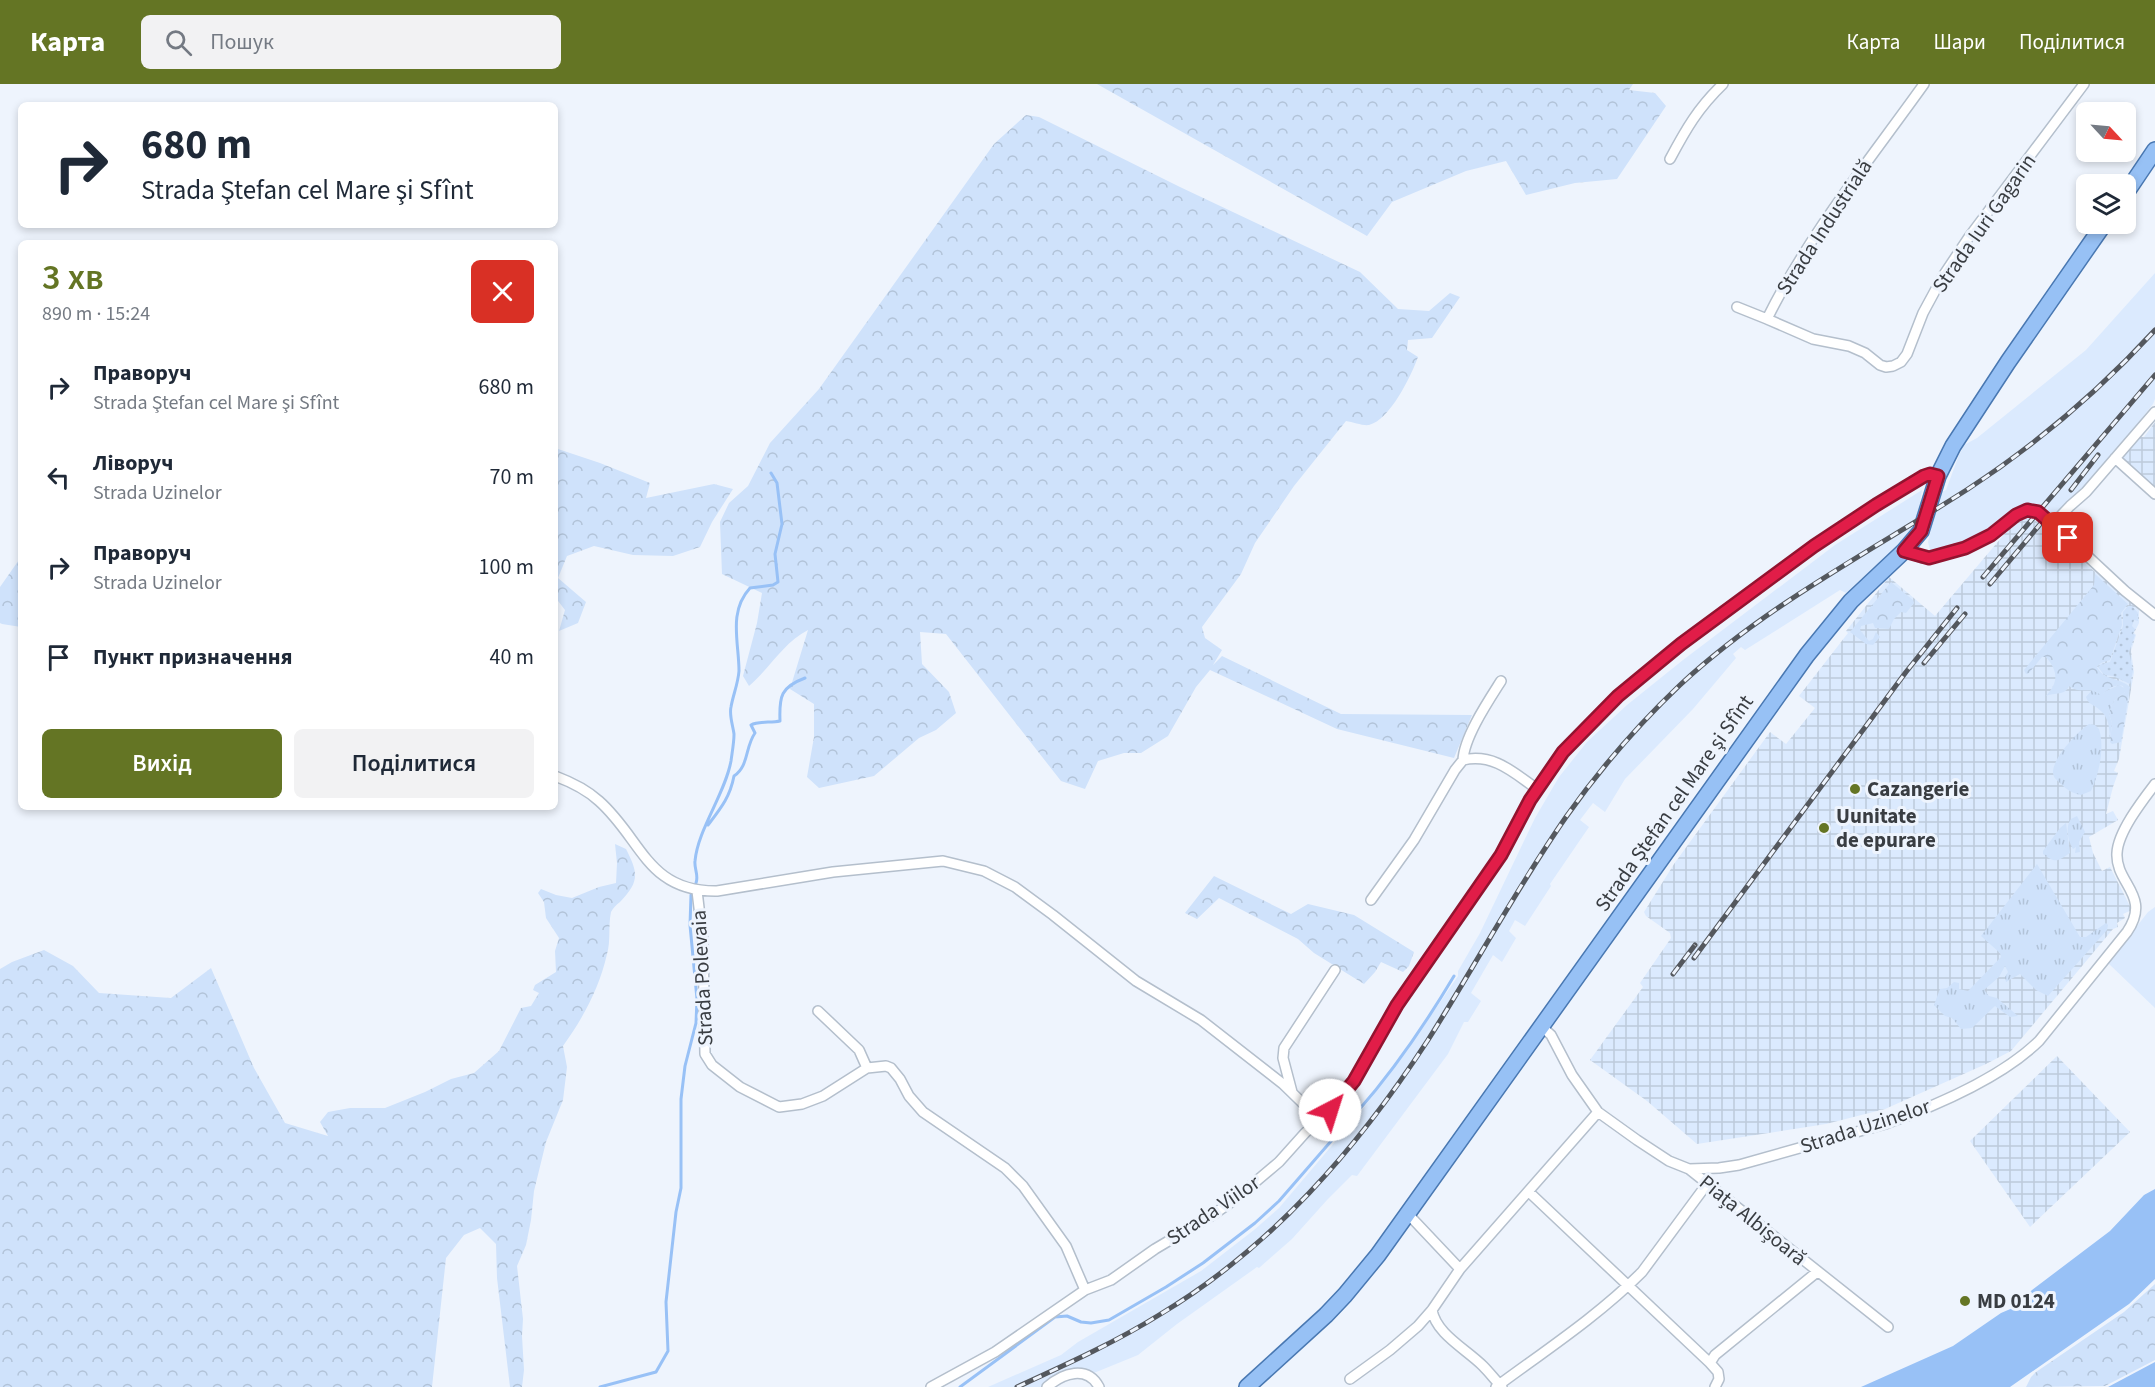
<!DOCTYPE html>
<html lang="uk">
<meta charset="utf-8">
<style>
body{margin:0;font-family:"Source Sans 3",sans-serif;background:#f2f2f3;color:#1f2937;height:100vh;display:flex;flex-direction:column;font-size:22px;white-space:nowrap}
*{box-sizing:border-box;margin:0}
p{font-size:20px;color:#747a83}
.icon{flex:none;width:33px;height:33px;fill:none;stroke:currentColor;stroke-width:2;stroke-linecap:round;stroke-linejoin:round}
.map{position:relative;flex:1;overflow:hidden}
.side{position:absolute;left:18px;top:156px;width:540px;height:570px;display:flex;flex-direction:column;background:#fff;border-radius:9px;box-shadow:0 3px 9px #0003}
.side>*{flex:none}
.top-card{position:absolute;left:18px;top:18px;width:540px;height:126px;border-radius:9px;box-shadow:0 3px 9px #0003;background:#fff;color:#1f2937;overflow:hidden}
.needle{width:39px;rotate:116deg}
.fabs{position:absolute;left:2076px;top:18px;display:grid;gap:12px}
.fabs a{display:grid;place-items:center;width:60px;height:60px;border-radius:9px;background:#fff;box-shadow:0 3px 9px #0003;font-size:30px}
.pin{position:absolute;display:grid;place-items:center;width:51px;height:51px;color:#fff;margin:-26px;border-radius:12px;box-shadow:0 3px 9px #0006}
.me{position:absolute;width:66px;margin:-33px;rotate:40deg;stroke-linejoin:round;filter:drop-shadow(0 0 4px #0008)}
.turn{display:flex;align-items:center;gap:21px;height:126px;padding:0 24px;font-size:27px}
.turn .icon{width:78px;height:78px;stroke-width:2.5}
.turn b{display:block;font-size:42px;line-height:51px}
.round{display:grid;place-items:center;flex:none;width:63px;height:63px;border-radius:9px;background:#f2f2f3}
.summary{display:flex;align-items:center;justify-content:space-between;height:102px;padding:0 24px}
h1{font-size:36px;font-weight:600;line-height:45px;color:#647524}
.action{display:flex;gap:12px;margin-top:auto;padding:12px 24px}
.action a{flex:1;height:69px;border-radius:9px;background:#647524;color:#fff;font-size:24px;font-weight:600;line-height:69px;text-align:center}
.action a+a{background:#f2f2f3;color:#1f2937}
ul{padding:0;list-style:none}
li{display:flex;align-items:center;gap:18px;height:90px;padding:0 24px}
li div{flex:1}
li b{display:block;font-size:22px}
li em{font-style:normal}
header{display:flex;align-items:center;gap:36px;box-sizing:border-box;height:84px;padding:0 30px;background:#647524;color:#fff}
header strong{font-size:28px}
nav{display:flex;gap:33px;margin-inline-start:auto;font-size:21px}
.search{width:420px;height:54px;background:#f2f2f3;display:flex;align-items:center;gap:15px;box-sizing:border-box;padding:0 21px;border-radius:9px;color:#747a83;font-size:22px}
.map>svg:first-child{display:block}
.built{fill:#dbeafe}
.industrial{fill:url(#industrial-grid)}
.grass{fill:url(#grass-tufts)}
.forest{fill:url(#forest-crowns)}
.park{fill:url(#park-dots)}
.water{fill:#98c1f6}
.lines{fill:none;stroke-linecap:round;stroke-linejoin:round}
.stream{stroke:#98c1f6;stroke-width:3}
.street-casing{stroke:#b4bfcc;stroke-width:12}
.primary-casing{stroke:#4978b2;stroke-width:18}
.street{stroke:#fff;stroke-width:9}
.primary{stroke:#97c1f5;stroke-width:15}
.rail-casing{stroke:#54585e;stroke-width:5}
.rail{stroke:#eef4fd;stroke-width:3;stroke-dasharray:9;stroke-linecap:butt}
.route-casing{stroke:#92132f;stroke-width:15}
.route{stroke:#e11d48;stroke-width:10}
.poi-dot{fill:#647524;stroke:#eef4fd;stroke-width:2}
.labels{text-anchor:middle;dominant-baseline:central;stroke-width:6;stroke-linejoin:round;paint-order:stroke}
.street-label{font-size:21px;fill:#393d42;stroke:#eef4fd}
.poi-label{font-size:21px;font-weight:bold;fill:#393d42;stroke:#eef4fd;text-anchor:start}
</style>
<header>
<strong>Карта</strong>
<div class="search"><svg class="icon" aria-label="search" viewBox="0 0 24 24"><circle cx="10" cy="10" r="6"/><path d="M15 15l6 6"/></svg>Пошук</div>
<nav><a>Карта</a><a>Шари</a><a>Поділитися</a></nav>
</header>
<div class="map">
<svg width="2155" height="1303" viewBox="0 0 2155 1303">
<defs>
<pattern id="industrial-grid" width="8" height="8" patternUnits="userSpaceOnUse" patternTransform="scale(1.5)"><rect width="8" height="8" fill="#dbeafe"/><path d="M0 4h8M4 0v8" fill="none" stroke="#bdcadb"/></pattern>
<pattern id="grass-tufts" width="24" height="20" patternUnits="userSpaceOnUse" patternTransform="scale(1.5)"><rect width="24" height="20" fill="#cfe2fb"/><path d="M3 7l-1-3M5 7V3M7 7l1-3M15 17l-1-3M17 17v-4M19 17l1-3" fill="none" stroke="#b2c3d8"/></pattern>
<pattern id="forest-crowns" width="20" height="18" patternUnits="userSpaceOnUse" patternTransform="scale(1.5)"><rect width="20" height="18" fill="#cfe2fb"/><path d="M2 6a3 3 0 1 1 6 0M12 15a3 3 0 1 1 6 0" fill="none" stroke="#b2c3d8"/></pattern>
<pattern id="park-dots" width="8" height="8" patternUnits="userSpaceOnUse" patternTransform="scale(1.5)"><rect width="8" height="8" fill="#cfe2fb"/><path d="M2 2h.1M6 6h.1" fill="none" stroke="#b2c3d8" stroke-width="1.8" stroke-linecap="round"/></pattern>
</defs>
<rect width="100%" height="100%" fill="#eef4fd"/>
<!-- built -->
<path class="built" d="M2155 189V315L2153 320 2083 409 2051 432 2027 422 2021 424 1976 455 1931 470 1928 458 1931 446 1910 450 1846 509 1840 506 1745 566 1741 563 1733 570 1736 574 1693 625 1625 695 1605 728 1593 719 1580 736 1589 743 1550 800 1551 802 1525 842 1515 836 1509 847 1516 854 1502 878 1493 871 1471 909 1481 917 1468 938H1464L1448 970 1357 1092 1352 1091 1327 1116 1292 1155 1259 1184 1257 1183 1177 1240 1138 1271 1084 1293 1079 1292 1054 1303H988L1061 1271 1078 1258 1201 1187 1254 1146 1279 1124 1362 1026 1406 968 1458 892V887L1480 849 1535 734 1559 693 1587 658 1627 621 1683 576 1835 461 1922 406 1920 418 1946 406 1959 371 1964 361 1977 354 2086 266Z
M2155 823V924L2108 879 2148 828Z"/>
<!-- industrial -->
<path class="industrial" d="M2155 338V405L2123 376V372L2139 353H2144Z
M2026 431 2030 432 2040 440 2139 526V539L2134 549 2136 551 2131 567 2134 588 2119 675 2114 687 2118 689 2113 703 2106 730 2113 727 2118 736 2089 753 2093 769 2102 787 2110 783 2132 826 2123 830 2125 834 2117 839 2118 843 2113 845 2011 967 1986 980 1885 1025 1826 1040 1697 1060 1647 1017 1590 976 1643 903 1640 899 1671 854 1670 849 1646 832 1644 828 1674 780 1770 648 1786 660 1815 624 1799 612 1848 549 1846 547 1889 493 1935 532 2018 434Z
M2057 972 2130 1048 2030 1143 1970 1057Z"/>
<!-- grass -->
<path class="grass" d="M2119 601 2126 605 2125 608 2114 617 2111 623 2109 630 2112 639 2110 655C2109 641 2109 632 2096 623 2091 620 2088 619 2086 613L2092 606 2102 611 2106 607Z
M2089 640 2095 641 2099 645C2105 664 2099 690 2091 707L2081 711C2072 709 2067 706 2061 700 2057 696 2053 694 2053 688 2053 674 2077 648 2089 640Z
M2077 732 2085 748 2079 758 2080 768 2075 769 2076 763 2073 765C2068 757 2065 743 2071 735Z
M2066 739 2070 769C2058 777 2056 780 2043 770V767L2060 744Z
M2037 780 2080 853H2086L2106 839 2108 841 2107 846 2048 912 2036 906 2020 890 2006 898 2005 893 2008 888 2005 882 1999 893 1984 906 1989 912 1997 914 2018 932 2010 933 1995 922 1972 944 1961 945 1952 934 1945 932 1934 921 1940 905 1947 904 1954 898 1959 899V905L1968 907 2001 873 2000 869 1981 852Z"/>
<!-- forest -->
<path class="forest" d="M1097 0H1633L1629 6 1655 9 1666 22 1617 95 1575 99 1526 111 1506 77 1466 87 1392 118 1367 152Z
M1026 31 1039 33 1180 103 1360 188 1398 225 1429 227 1450 209 1460 213 1432 254 1408 256 1407 266 1418 273C1411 292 1390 336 1369 341 1363 342 1353 338 1346 337L1294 402 1255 459 1241 490 1202 543 1205 554 1222 566 1213 581 1222 572 1341 630 1472 631 1454 674 1337 645 1210 586 1196 603 1168 652 1141 669H1124L1098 677 1085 705 1061 697 946 550 920 548 922 580 949 608 956 629 936 646 919 654 874 692 819 704 807 693 814 653V620L790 605 808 546C784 558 770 584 749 602L743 592 757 539 762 509 722 490 720 438 729 419 748 402 770 359 819 305 994 60Z
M555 364 600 379 650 399 646 414 714 400 733 405 712 438 700 463 673 472 633 471 594 462 567 472 558 494 586 518 578 539 559 547 565 526 555 513Z
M21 473V543L2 540 0 539V503Z
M2095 490 2128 520 2121 529 2122 541 2110 576 2101 579 2097 583C2104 597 2119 593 2130 603L2121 658 2112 660 2110 658 2112 639 2109 630 2111 623 2114 617 2125 608 2123 602C2115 600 2107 605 2102 612 2090 601 2080 611 2069 602 2065 612 2055 608 2046 612 2059 598 2058 587 2046 573H2042L2029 589 2026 590 2024 586 2094 501Z
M1891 498 1913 516 1914 519 1906 529 1901 528 1894 535 1889 545 1875 544 1873 539 1861 542 1860 546 1869 557 1873 555 1876 548 1880 553 1873 561 1866 560 1850 548Z
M615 760 626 765C638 789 640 797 620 818 616 821 613 824 611 828 608 842 611 857 607 870 599 905 583 934 563 962L567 983 563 1016 546 1058 534 1107 531 1136 526 1161 517 1182 523 1235 522 1252 524 1286 522 1303H510L497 1194 496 1160 480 1144 464 1151 446 1174 432 1303H0V885L12 878 44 866 73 882 99 909 171 914 211 884 254 984 285 1039 328 1052 320 1038 328 1028 350 1024H385L425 1008 451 995 474 989 499 967 521 924 531 922 539 909 533 906 535 901 556 888 555 867 559 854 546 834 544 818 538 809 541 805 556 811 572 814 599 803 616 799 617 779Z
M1214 792 1291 830 1308 820 1354 831 1414 868 1409 882 1403 888 1381 878 1375 888 1364 900 1314 869 1298 855 1219 814 1197 835 1185 829Z
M2155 1200V1276L2105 1302 2026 1303 2031 1293 2036 1288 2124 1228Z"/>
<!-- park -->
<path class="park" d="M2128 522H2132L2138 529V537L2134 536 2132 542 2135 545 2133 550 2135 551 2129 568 2133 587 2130 600 2113 592 2104 591 2098 583 2101 580 2110 578 2123 542V528Z"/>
<!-- water -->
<path class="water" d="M2155 1105V1195L2129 1220 2010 1303H1861L1953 1262 2001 1229 2015 1223 2032 1206 2110 1147 2144 1111Z
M2155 1278V1303H2108Z"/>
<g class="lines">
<!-- stream -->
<path class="stream" d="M708 741C721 724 730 713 734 692 749 682 745 663 755 649L751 641C758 637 771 639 780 637 779 612 781 603 805 594
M696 799C699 791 694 785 695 777 698 745 725 710 731 677 732 669 734 659 734 650 733 642 729 631 731 623 733 611 738 600 739 587 739 558 728 528 750 504L773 501 778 498 775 470 782 440 777 399 771 389
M1358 1027C1394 986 1426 939 1454 892
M600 1303 656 1288 668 1267 666 1218 676 1128 681 1104V1015L685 982 696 939 697 915 690 841 691 811
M960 1303 1055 1233 1067 1232 1081 1238 1091 1239 1109 1236 1166 1203 1203 1179 1255 1139 1279 1117 1352 1033"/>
<defs>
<path id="street" d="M1924 0C1869 77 1809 150 1767 235L1813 255 1849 262 1865 269 1880 281 1886 283 1893 282 1901 278 1907 270 1923 229 1943 192 1969 153 2084 0
M1670 75C1686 45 1698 24 1723 0
M1737 223 1767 235
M2115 374 2155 410
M2053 440 2070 422 2086 408 2155 328
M1904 467 1923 474 1934 473 1973 461 1997 447 2020 429 2034 427 2053 440 2125 507 2155 531
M1463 676C1464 653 1489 616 1501 597
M555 692C571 698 586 705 599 717 642 755 647 808 717 807L833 788 943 777 984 787 1015 803 1053 831 1136 897 1201 936 1283 1000 1319 1035
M697 807 703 857 705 970 712 981 740 1003 779 1023 802 1020 823 1012 867 984 886 982 891 984 900 995 909 1012 923 1028 1005 1084 1023 1102 1066 1162 1085 1206
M1371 816 1414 756 1455 686 1463 676C1494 669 1514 689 1537 705
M818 927 859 966 867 984
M1542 943 1551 951 1572 991 1598 1028 1637 1056 1669 1077 1689 1085 1719 1084 1739 1081 1885 1040C1935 1022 2001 994 2039 957L2127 848C2152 811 2115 800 2117 769 2118 748 2142 717 2155 700
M1292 1008 1283 974 1284 964 1335 886
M1689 1085 1888 1243
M1529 1108 1710 1279
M1408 1130 1460 1185
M1432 1226C1436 1250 1466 1265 1483 1282 1490 1289 1495 1296 1502 1303
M1350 1295 1390 1266 1418 1242 1432 1226 1460 1185 1598 1028
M931 1303 995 1268 1085 1206 1111 1196 1155 1165 1214 1130 1234 1116 1279 1078 1305 1049 1341 1015 1354 997 1397 922 1501 771 1530 716 1563 668 1618 612 1681 560 1814 462 1919 394 1930 390 1938 392
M1047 1303C1063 1289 1087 1281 1099 1303
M1496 1303C1546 1266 1598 1232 1642 1188L1707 1100
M1715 1303 1719 1295 1718 1288 1710 1279 1715 1271 1817 1188"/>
<path id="primary" d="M2126 109 2155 66
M1247 1303 1326 1231 1345 1211 1378 1171 1807 571 1851 517 1904 467 1921 447 1938 392 1953 362 2008 278 2104 140"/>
</defs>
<!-- street casing -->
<use href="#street" class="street-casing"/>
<!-- primary casing -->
<use href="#primary" class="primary-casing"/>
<!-- street -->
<use href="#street" class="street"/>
<!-- primary -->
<use href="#primary" class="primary"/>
<defs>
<path id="rail" d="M2071 406 2098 371
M1983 493 2155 291
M1990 500 2042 438
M1924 579 1965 530
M1694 874 1906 588 1957 524
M1673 890 1695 861
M1017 1303C1065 1281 1114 1259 1159 1231 1271 1164 1357 1065 1428 956 1475 882 1516 805 1566 733 1599 686 1638 641 1680 601 1766 521 1870 468 1968 405 2037 360 2100 306 2155 246"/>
</defs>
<!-- rail casing -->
<use href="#rail" class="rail-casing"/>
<!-- rail -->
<use href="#rail" class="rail"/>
</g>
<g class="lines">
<defs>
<path id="route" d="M1330 1026 1354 997 1397 921 1501 771 1530 716 1563 668 1618 612 1681 560 1814 462 1876 421 1924 392 1930 390 1938 392 1921 447 1904 467 1929 474 1965 464 1991 451 2016 431 2027 426 2038 428 2068 454"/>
</defs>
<!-- route casing -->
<use href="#route" class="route-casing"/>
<!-- route -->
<use href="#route" class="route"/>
</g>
<!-- markers -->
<g class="poi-dot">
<circle cx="1855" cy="705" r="6"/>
<circle cx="1824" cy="744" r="6"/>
<circle cx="1965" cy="1217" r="6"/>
</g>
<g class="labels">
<!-- street labels -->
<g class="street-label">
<text transform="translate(1984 139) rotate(-55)">Strada Iuri Gagarin</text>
<text transform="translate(1824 143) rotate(-57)">Strada Industrială</text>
<text transform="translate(1674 719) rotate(-55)">Strada Ştefan cel Mare şi Sfînt</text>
<text transform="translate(702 894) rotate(-93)">Strada Polevaia</text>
<text transform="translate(1865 1042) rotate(-18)">Strada Uzinelor</text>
<text transform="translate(1213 1126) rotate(-34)">Strada Viilor</text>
<text transform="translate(1753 1136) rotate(39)">Piața Albișoară</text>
</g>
<!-- poi labels -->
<g class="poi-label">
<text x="1867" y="705">Cazangerie</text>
<text x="1836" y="732">Uunitate<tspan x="1836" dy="24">de epurare</tspan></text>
<text x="1977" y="1217">MD 0124</text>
</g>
</g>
</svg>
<div class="fabs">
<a><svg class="needle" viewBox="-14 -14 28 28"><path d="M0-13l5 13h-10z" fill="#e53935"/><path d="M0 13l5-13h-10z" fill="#747a83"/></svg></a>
<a><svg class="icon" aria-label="layers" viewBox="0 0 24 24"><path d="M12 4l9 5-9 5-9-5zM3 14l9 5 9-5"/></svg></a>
</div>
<div class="pin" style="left:2068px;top:454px;background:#d93025"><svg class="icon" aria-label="arrive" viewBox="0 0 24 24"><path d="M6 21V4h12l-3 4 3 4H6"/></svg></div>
<svg class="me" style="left:1330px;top:1026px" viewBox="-20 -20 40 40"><circle r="19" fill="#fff"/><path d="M0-13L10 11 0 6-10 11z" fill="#e11d48"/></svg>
<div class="top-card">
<div class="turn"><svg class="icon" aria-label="right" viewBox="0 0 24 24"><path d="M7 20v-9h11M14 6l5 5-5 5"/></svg><div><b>680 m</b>Strada Ştefan cel Mare şi Sfînt</div></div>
</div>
<section class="side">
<div class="summary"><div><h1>3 хв</h1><p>890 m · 15:24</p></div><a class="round" style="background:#d93025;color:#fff"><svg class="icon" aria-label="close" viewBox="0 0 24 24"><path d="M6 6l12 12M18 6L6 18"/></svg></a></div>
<ul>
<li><svg class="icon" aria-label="right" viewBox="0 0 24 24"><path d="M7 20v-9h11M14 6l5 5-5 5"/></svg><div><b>Праворуч</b><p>Strada Ştefan cel Mare şi Sfînt</p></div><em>680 m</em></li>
<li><svg class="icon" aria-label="left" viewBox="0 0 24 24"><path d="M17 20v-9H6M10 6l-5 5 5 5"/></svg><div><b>Ліворуч</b><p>Strada Uzinelor</p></div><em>70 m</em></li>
<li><svg class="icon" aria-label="right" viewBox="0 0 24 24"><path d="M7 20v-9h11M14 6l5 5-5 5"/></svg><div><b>Праворуч</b><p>Strada Uzinelor</p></div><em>100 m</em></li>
<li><svg class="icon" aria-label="arrive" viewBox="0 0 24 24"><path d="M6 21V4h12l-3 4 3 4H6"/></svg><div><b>Пункт призначення</b></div><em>40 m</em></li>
</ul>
<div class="action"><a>Вихід</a><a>Поділитися</a></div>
</section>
</div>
